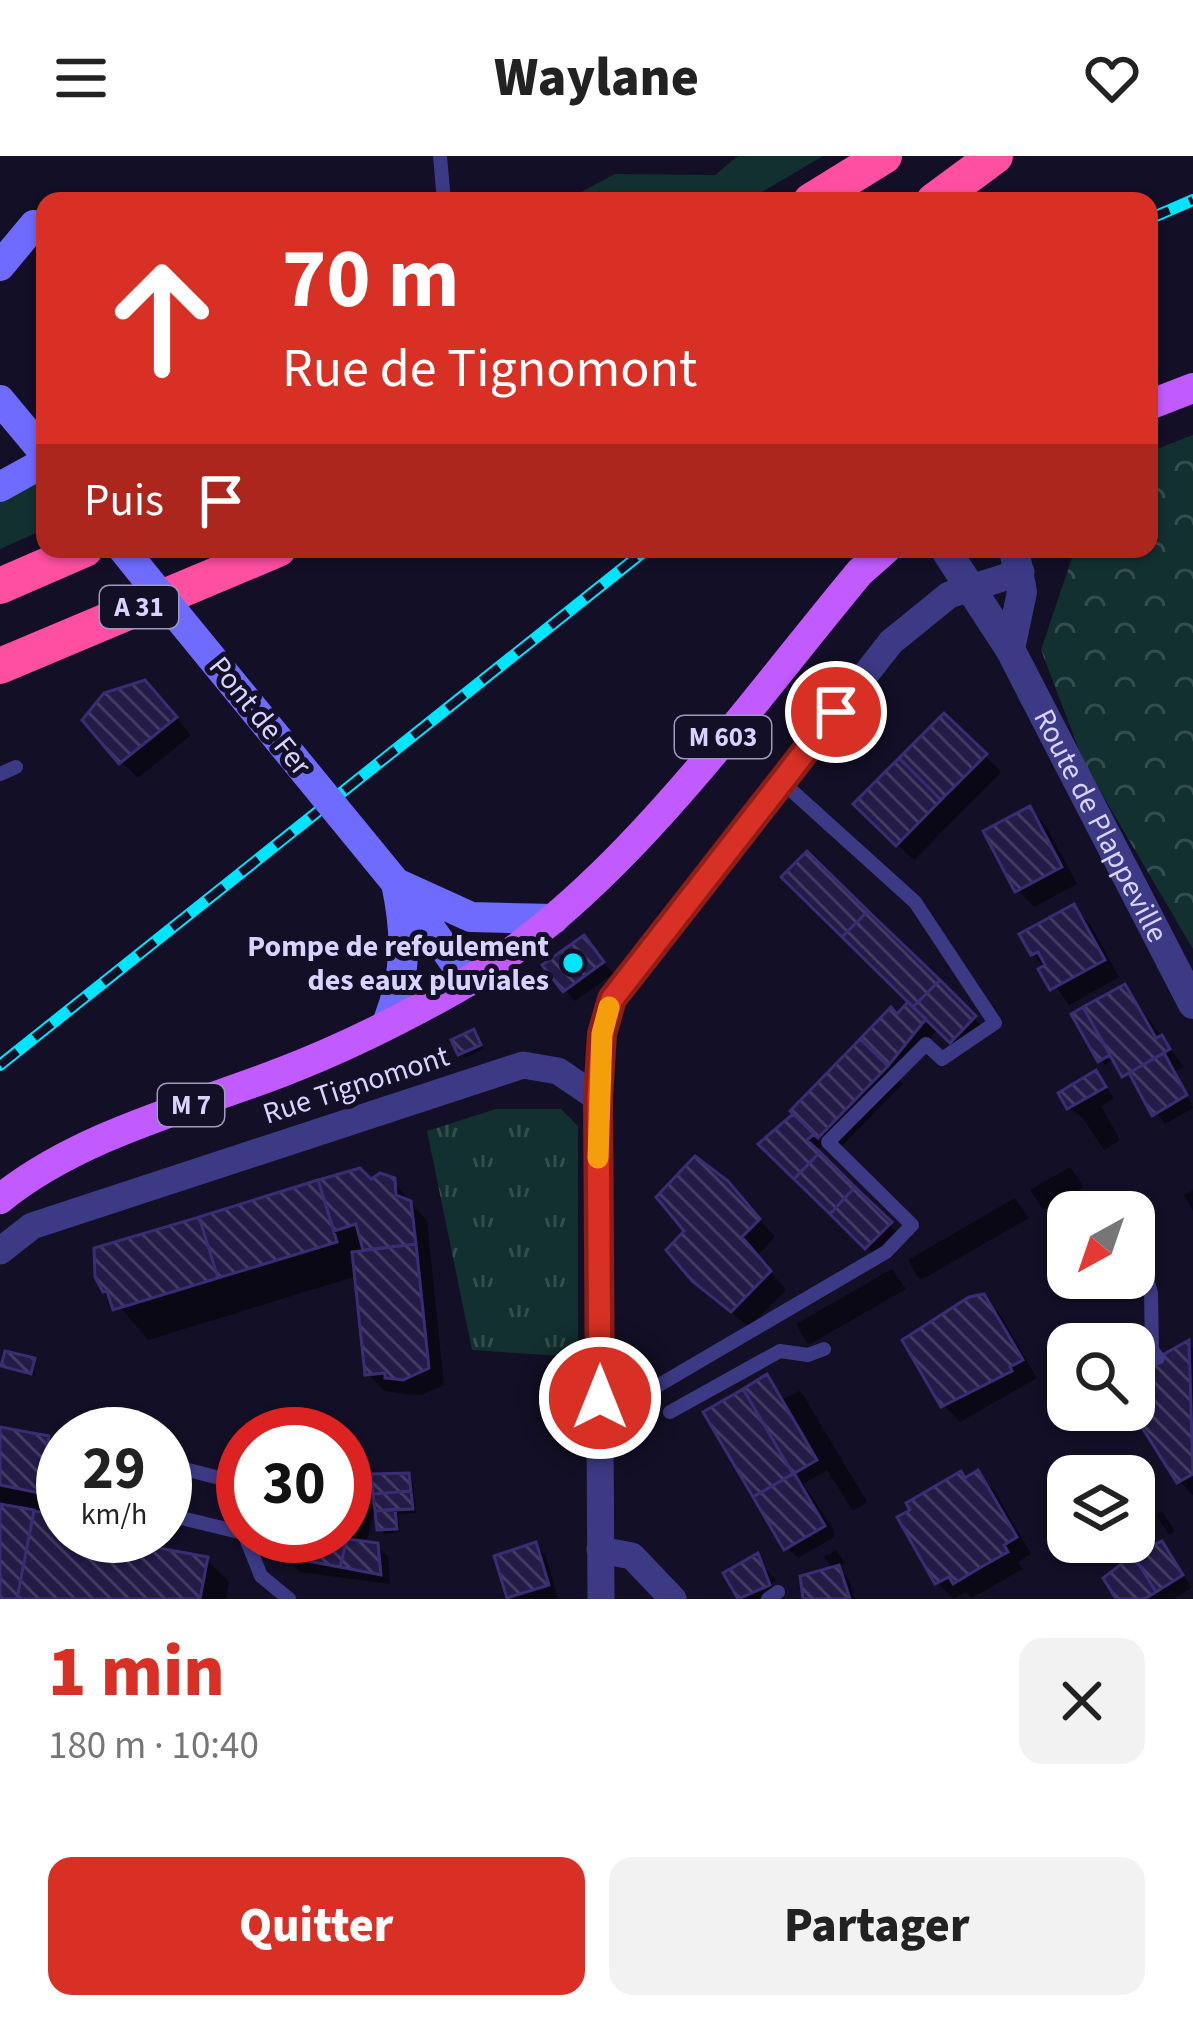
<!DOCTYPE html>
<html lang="fr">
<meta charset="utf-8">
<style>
body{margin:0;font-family:"Source Sans 3",sans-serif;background:#f2f2f2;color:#222;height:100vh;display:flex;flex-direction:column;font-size:45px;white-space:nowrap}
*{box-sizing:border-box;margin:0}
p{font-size:39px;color:#767676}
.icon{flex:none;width:66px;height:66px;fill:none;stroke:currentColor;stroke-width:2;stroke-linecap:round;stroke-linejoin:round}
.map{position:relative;height:1443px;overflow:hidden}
.details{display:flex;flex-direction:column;background:#fff;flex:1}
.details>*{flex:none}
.guide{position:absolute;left:36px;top:36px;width:1122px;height:366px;border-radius:24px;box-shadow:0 3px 9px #0004;background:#d93025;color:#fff;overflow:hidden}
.needle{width:78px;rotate:220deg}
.controls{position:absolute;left:1047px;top:1035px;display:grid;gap:24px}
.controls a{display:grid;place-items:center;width:108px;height:108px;border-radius:24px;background:#fff;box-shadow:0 3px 9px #0004;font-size:60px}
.speed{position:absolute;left:36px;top:1251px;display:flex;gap:24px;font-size:60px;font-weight:700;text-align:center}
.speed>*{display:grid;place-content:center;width:156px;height:156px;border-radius:50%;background:#fff;box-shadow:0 3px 9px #0004;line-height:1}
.speed small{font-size:30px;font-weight:400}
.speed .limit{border:18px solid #d22;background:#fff;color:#111}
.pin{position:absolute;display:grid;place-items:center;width:102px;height:102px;color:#fff;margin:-51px;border:6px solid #fff;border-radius:50%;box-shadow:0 3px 12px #0007}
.me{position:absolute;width:132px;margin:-66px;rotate:0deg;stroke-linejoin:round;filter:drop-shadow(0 0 9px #0008)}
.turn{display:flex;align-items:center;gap:42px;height:252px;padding:0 48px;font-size:54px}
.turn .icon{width:156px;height:156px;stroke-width:2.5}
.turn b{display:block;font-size:84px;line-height:102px}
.then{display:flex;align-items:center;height:114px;padding:0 48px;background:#0003;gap:24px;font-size:45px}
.round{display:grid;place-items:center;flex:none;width:126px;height:126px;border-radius:24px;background:#f2f2f2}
.summary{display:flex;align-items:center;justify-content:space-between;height:204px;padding:0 48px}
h1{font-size:72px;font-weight:800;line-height:90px;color:#d93025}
.button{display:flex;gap:24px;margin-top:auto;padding:24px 48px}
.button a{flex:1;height:138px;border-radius:24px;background:#d93025;color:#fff;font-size:48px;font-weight:800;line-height:138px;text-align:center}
.button a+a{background:#f2f2f2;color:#222}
header{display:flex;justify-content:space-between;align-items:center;height:156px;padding:0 48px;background:#fff;font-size:54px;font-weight:800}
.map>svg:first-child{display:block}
.green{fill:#12302f}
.forest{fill:url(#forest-crowns)}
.park{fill:url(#park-tufts)}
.shadow{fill:#0007}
.building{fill:url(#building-back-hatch);stroke:#3b2d73;stroke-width:3}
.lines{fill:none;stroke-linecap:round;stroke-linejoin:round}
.service{stroke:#3d3a85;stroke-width:14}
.minor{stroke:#3d3a85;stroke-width:27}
.tertiary{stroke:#3d3a85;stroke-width:30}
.secondary{stroke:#6f6bff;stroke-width:30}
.primary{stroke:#c25bff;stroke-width:30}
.motorway{stroke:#ff4fa3;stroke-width:36}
.rail-casing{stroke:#00e5ff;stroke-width:12}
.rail{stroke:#130f26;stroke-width:8;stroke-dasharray:22;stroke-linecap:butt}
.secondary-bridge{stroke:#6f6bff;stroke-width:30}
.route-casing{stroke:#8d1f18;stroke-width:30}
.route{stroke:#d93025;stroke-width:21}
.slow{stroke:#f59e0b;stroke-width:21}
.poi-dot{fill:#00e5ff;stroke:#130f26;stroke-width:4.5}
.labels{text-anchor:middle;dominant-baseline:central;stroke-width:10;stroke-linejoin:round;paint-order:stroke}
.shield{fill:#130f26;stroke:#9e99be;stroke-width:3}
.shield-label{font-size:27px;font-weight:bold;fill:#d9d4ff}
.street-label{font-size:30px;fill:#d9d4ff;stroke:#130f26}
.poi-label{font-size:30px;font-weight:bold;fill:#d9d4ff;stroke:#130f26;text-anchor:end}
</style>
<header><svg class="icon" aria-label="menu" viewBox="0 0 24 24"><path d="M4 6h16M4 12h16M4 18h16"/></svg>Waylane<svg class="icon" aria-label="heart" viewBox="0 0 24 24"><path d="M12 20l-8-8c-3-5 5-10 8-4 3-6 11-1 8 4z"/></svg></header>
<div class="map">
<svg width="1193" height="1443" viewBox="0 0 1193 1443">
<defs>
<pattern id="forest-crowns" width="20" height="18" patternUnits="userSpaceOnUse" patternTransform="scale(3)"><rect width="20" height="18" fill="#12302f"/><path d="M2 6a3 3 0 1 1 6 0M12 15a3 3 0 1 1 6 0" fill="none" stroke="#344d4e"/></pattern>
<pattern id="park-tufts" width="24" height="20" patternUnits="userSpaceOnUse" patternTransform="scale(3)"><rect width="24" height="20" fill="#12302f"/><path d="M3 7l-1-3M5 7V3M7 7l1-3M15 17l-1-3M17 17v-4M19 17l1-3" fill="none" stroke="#344d4e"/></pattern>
<pattern id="building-back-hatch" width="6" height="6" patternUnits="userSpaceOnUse" patternTransform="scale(3)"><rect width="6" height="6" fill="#241b47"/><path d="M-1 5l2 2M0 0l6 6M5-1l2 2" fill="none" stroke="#433b63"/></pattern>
</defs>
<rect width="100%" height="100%" fill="#130f26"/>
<!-- green -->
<path class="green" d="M738 0H823L747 45H564L615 18 715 19Z
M45 318V373L0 393V344Z"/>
<!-- forest -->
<path class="forest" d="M1193 279V793L1085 609 1041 494 1075 393H1149V296Z"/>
<!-- park -->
<path class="park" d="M496 953H561L578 970V1201L472 1194 427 975Z"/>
<!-- shadow -->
<path class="shadow" d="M161 544 191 579 138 622 122 606Z
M945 560 1001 616 914 704 858 649Z
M1030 653 1046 670 1077 728 1034 751 1018 734Z
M807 699 985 873 963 895 939 872 897 922 903 928 836 996 826 986 816 996 900 1079 878 1102 762 988 806 975 819 986 823 982 794 955 912 846Z
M1073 752 1090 768 1119 821 1069 849 1033 797Z
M584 783 613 818 575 845 565 834Z
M1125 831 1184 911 1176 915 1193 952 1165 968 1115 903 1105 909 1100 904Z
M474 877 484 893 465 902 460 898Z
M1096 918 1114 942 1101 950 1120 984 1104 994 1082 961 1069 952Z
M1070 1011 1084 1031 1043 1054 1030 1034Z
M359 1015 370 1026 390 1022 427 1065 444 1229 421 1239 405 1238 385 1235 368 1218 357 1120 148 1184 105 1134 97 1095Z
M1193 1034V1055L1184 1039Z
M1015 1042 1029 1062 921 1124 917 1120 908 1104Z
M744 1046 775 1081 757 1100 786 1134 749 1171 713 1141Z
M892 1113 906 1133 810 1188 805 1184 796 1168Z
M983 1141 1000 1158 1037 1222 960 1266 944 1249Z
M1188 1188 1193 1192V1339L1179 1325Z
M34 1205 35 1220 5 1209Z
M766 1222 783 1243 799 1235 803 1239 867 1346 853 1355 827 1314 803 1328 833 1372 834 1381 798 1402 787 1392Z
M0 1274 48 1283 63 1298 60 1357 44 1354 63 1380 207 1404 229 1426 226 1443H0Z
M345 1314 363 1319 375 1332 408 1320 413 1325 416 1357 398 1358 400 1376 384 1378 376 1347 366 1389 377 1390 388 1401 390 1428 300 1416 283 1400 288 1380H345Z
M977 1318 994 1334 1031 1398 1018 1406 1022 1413 1000 1426 972 1442 966 1436 954 1443 938 1427 901 1362Z
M1162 1355 1175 1375 1169 1379 1156 1359Z
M1162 1389 1192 1431 1174 1443H1119Z
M535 1390 546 1400 558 1443H511L498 1402Z
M836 1394 845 1407 837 1411 849 1423 855 1443H810L834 1414 824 1401Z
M757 1401 776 1425 771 1428 778 1440 774 1443H742L727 1418Z"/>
<!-- building -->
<path class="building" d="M145 524 177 561 119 608 82 564 104 537Z
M944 557 987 598 941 644 899 602Z
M899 602 941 644 896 690 853 648Z
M1030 650 1062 711 1015 736 983 675Z
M807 695 868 755 842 781 781 721Z
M1074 748 1105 804 1050 834 1038 813 1045 809 1038 796 1031 799 1019 778Z
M868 755 940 824 913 851 842 781Z
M584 779 604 806 563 836 542 809Z
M940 824 976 860 950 887 913 851Z
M1125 828 1156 882 1162 879 1170 893 1122 921 1083 851Z
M908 846 926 863 888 910 860 883 891 851 897 858Z
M1083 851 1110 899 1098 906 1071 858Z
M474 873 481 889 458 899 451 884Z
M860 883 888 910 818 982 790 955Z
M1164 897 1187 939 1152 960 1129 917Z
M1096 914 1106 931 1067 953 1058 937Z
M793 958 814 978 807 984 820 996 794 1023 758 988Z
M820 996 855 1031 830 1058 794 1023Z
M695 1000 728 1025 760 1063 742 1081 771 1115 731 1156 692 1125 666 1094 684 1075 656 1041Z
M360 1012 371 1023 380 1017 395 1022 396 1039 411 1045 416 1088 363 1094 356 1068 334 1075 318 1024Z
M318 1024 337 1086 218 1122 199 1061Z
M855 1031 892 1066 865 1093 830 1058Z
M199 1061 218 1122 113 1154 107 1135 103 1136 95 1121 94 1092Z
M416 1088 429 1212 403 1224 385 1222V1217L365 1219 352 1096Z
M984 1138 1023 1204 1010 1211 1012 1215 941 1251 902 1184 969 1141Z
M1189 1184 1193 1318 1177 1327 1131 1254 1134 1215Z
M5 1195 35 1202 31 1218 1 1210Z
M767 1218 817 1304 793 1318 743 1233Z
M743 1233 793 1318 753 1341 703 1256Z
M0 1271 49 1280 39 1337 0 1329Z
M345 1311 364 1316 340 1411 280 1400 285 1380H345Z
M978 1314 1017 1381 1004 1389 1008 1396 983 1410 953 1428 949 1421 935 1428 897 1361 910 1354 906 1347 961 1315 965 1322Z
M409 1317 411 1335 373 1338 371 1318Z
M794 1317 825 1370 784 1394 753 1341Z
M411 1335 413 1353 375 1355 373 1338Z
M0 1348 34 1354 17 1443H0Z
M395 1353 397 1373 377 1374 375 1355Z
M34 1355 52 1358 50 1372 63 1375V1380H93L208 1401 200 1443H17Z
M347 1383 378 1387 381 1419 340 1411Z
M1162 1385 1183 1419 1156 1436 1133 1399Z
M536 1386 549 1429 507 1442 494 1400Z
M758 1397 770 1429 738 1443 723 1417Z
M1133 1399 1156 1436 1144 1443H1116L1103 1422Z
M839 1409 850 1443H803L800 1420Z"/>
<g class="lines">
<!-- service -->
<path class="service" d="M440 0 444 45
M0 618 16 611
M1137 1087 1151 1137 1152 1194 1158 1202
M600 1242 642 1239 886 1096 912 1069 828 986 926 888 942 903 995 867 915 746 781 625
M670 1256 780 1195 808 1199 824 1193
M88 1278 90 1273
M600 1280H624L626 1243
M165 1308 243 1328
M165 1358 243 1377
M245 1380 261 1420 289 1443
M768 1443 778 1436"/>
<!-- minor -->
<path class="minor" d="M0 1095 32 1070 523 909 558 915 598 942
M600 1394 632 1400 673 1443
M601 1443 598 942 601 878 612 843 891 486 949 439 1021 416"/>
<!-- tertiary -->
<g class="tertiary">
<path id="s1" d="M945 393 1010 493 1193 848"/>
<path d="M1010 493 1022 436 1014 393"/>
</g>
<!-- secondary -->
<path class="secondary" d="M0 110 34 69
M0 244 45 298
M0 331 45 306
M123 393 156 434
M396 727 471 761 554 763
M408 740 468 826
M388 865C407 815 407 779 396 727"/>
<!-- primary -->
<path class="primary" d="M1149 249 1193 232
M0 1043C79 979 189 952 282 916 334 896 390 869 439 842 609 751 738 562 860 416L886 393"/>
<!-- motorway -->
<path class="motorway" d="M811 45 884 0
M934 45 995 0
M0 430 85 393
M0 510 278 393"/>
<defs>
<path id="rail" d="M1149 63 1193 44
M0 909 647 393"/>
</defs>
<!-- rail casing -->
<use href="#rail" class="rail-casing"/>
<!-- rail -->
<use href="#rail" class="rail"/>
<!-- secondary-bridge -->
<path class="secondary-bridge" d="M156 434 396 727"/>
</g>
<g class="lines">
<defs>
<path id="route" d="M600 1242 598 942 602 878 612 843 836 556"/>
</defs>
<!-- route casing -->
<use href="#route" class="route-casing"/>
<!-- route -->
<use href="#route" class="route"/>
<!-- slow -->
<path class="slow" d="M598 1002 602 878 609 851"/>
</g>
<!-- markers -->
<circle class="poi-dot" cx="573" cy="807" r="12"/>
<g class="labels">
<!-- shield labels -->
<g class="shield">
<rect x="100" y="430" width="78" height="42" rx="9"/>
<rect x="675" y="560" width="96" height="42" rx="9"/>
<rect x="158" y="928" width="66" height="42" rx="9"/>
</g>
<g class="shield-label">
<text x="139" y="451">A 31</text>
<text x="723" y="581">M 603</text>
<text x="191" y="949">M 7</text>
</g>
<!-- street labels -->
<g class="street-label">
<text transform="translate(260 560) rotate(51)">Pont de Fer</text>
<text stroke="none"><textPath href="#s1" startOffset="318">Route de Plappeville</textPath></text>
<text transform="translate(356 929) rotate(-18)">Rue Tignomont</text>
</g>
<!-- poi labels -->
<g class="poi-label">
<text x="549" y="790">Pompe de refoulement<tspan x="549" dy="34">des eaux pluviales</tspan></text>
</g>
</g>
</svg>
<div class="controls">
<a><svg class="needle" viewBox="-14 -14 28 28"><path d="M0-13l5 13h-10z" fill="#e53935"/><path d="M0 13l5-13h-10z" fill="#767676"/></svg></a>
<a><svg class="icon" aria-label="search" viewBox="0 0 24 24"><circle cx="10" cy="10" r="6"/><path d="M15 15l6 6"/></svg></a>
<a><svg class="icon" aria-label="layers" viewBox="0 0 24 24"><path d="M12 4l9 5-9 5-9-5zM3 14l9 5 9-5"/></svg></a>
</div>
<div class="speed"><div>29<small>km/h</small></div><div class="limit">30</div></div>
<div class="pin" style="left:836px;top:556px;background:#d93025"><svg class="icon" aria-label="arrive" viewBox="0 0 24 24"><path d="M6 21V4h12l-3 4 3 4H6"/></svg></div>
<svg class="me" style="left:600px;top:1242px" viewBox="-20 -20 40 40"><circle r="17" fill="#d93025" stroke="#fff" stroke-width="3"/><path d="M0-11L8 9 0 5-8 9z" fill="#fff"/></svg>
<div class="guide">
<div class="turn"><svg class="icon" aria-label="ahead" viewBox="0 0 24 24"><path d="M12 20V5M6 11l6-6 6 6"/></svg><div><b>70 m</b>Rue de Tignomont</div></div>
<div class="then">Puis<svg class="icon" aria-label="arrive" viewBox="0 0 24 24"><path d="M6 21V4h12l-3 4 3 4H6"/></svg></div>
</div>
</div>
<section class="details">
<div class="summary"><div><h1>1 min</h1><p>180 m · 10:40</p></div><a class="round"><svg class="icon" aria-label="close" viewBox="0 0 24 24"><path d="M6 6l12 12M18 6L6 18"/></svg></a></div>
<div class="button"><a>Quitter</a><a>Partager</a></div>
</section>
